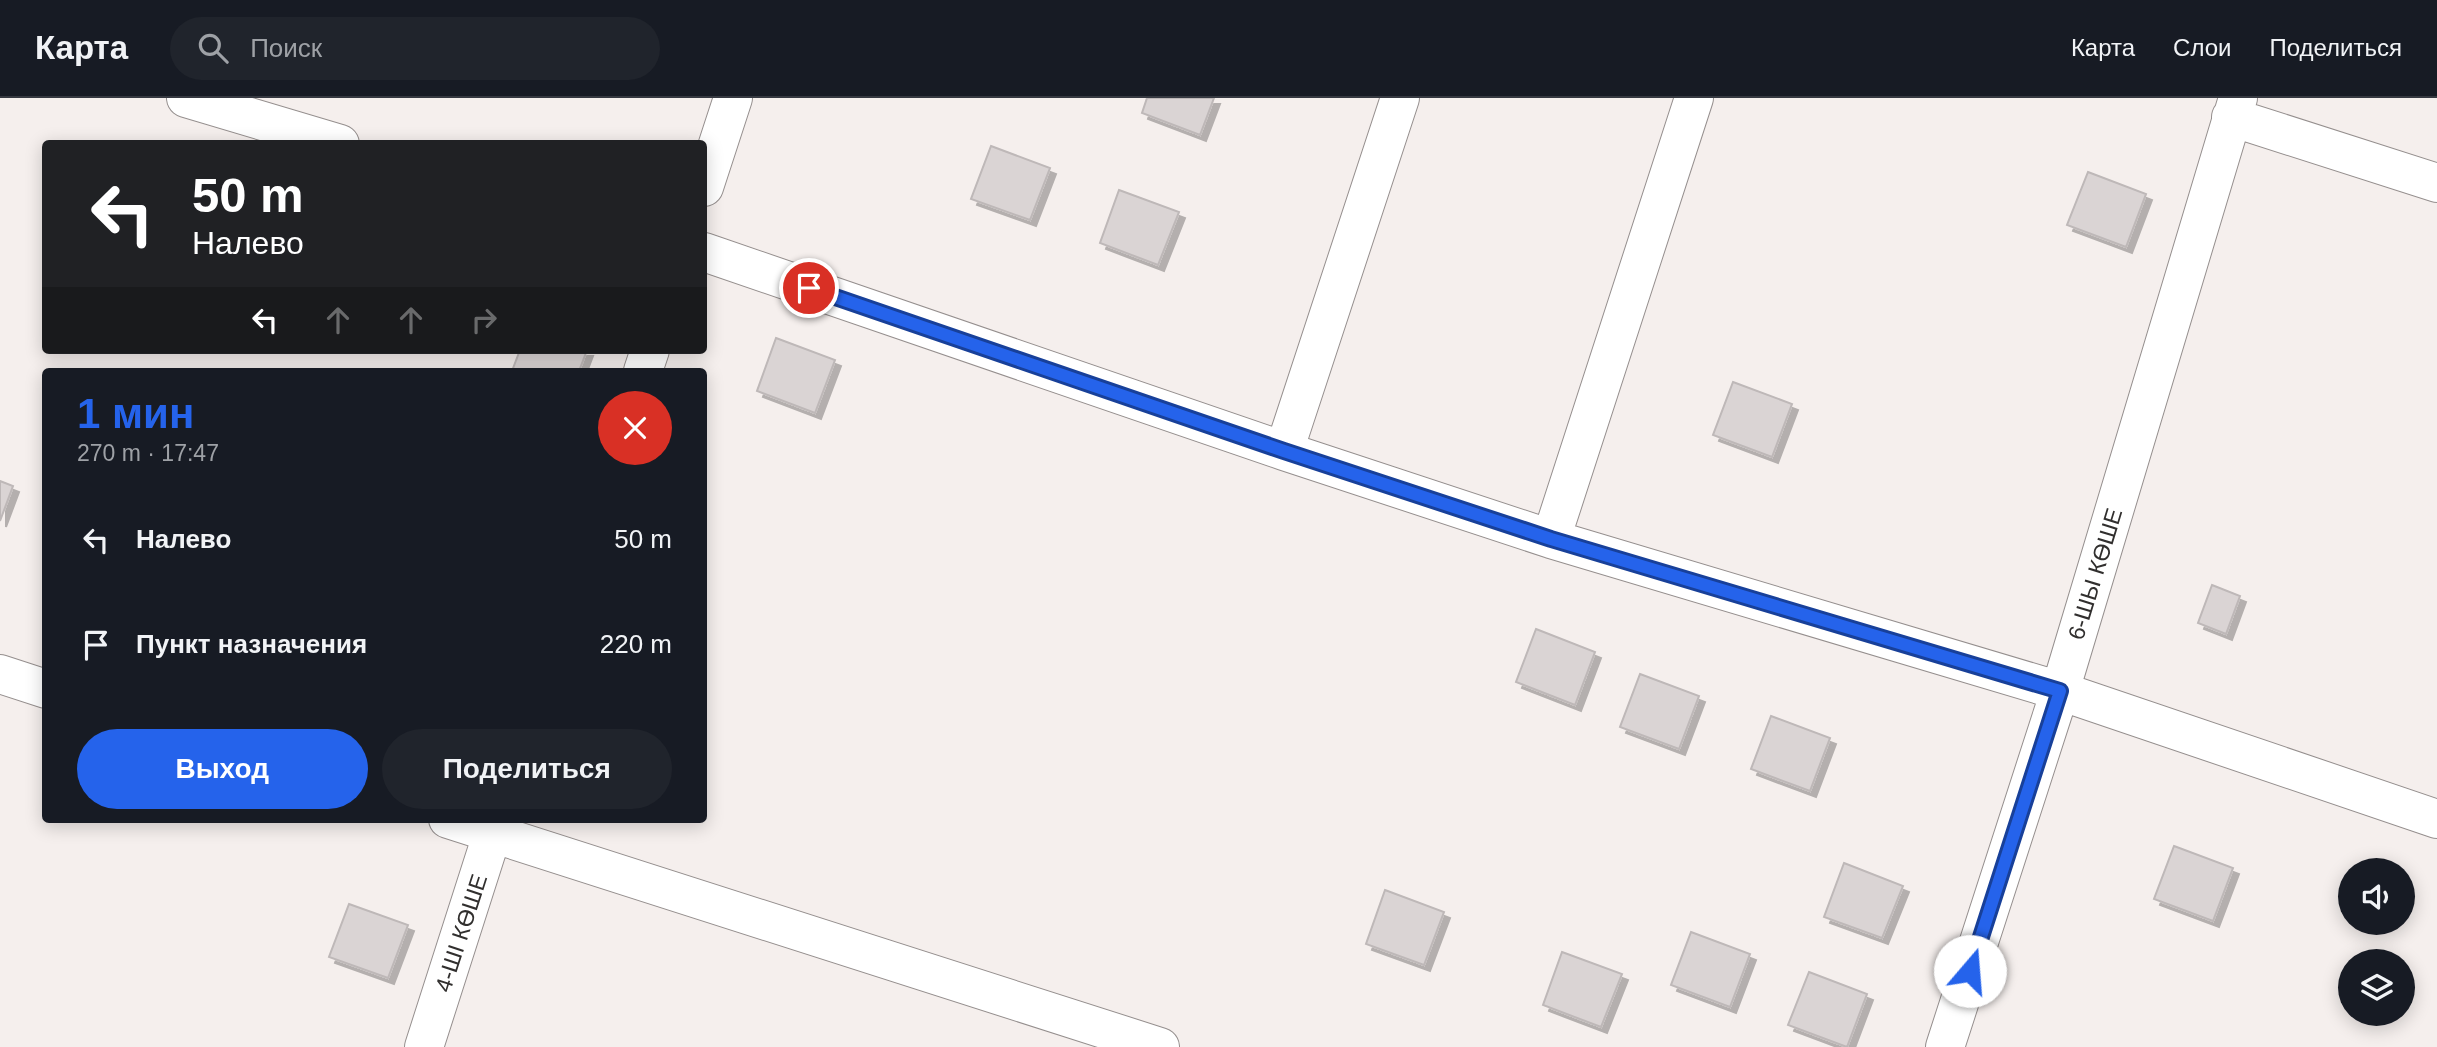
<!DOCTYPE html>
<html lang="ru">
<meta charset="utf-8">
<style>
body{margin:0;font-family:Arial,sans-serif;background:#20242c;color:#f1f3f6;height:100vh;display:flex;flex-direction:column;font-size:26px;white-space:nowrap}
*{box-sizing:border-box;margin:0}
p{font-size:23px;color:#9ea1a6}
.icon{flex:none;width:38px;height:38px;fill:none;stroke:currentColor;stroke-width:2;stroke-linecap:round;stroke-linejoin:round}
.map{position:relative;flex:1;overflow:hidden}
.drawer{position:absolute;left:42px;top:270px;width:665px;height:455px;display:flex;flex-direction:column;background:#171b24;border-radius:7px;box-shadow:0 4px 18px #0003}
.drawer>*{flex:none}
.banner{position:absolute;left:42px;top:42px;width:665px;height:214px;border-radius:7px;box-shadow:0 4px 18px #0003;background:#202124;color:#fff;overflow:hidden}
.fabs{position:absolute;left:2338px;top:760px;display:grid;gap:14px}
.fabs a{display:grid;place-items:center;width:77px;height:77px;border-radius:50%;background:#171b24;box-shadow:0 4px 18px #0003;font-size:35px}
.pin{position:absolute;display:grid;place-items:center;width:60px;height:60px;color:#fff;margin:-30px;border:4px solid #fff;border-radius:50%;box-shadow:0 2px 7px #0007}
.me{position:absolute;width:77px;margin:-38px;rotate:18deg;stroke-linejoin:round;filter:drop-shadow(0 0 5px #0008)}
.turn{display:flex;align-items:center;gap:24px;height:147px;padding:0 35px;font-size:32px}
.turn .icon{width:91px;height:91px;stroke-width:2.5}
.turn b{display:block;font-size:49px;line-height:60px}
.lanes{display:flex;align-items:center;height:66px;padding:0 35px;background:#0003;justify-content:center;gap:35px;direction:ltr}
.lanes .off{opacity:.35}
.round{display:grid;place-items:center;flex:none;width:74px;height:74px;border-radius:37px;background:#20242c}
.summary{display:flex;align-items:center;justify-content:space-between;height:119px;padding:0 35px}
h1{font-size:42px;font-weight:700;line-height:52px;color:#2563eb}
.button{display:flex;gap:14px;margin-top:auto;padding:14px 35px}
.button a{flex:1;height:80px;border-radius:42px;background:#2563eb;color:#fff;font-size:28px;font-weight:700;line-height:80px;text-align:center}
.button a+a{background:#20242c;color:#f1f3f6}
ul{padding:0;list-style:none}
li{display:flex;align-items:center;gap:21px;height:105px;padding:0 35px}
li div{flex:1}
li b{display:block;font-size:26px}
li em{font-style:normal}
header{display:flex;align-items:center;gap:42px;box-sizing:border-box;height:98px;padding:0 35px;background:#171b24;border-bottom:2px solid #363941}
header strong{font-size:33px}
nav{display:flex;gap:38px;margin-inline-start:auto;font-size:24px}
.search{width:490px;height:63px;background:#20242c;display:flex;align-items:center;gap:18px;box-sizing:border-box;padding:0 24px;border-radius:38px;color:#9ea1a6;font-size:26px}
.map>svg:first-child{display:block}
.building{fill:#dad4d4;stroke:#beb8b8;stroke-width:2;filter:url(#shadow)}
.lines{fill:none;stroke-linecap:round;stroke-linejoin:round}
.minor-casing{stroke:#958f8e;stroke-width:40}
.minor{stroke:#fff;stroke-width:38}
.route-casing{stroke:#184099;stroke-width:18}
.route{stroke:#2563eb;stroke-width:12}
.labels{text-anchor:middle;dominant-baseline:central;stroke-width:7;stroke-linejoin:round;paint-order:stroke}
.street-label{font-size:23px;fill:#312f2e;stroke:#fff}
</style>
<header>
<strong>Карта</strong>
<div class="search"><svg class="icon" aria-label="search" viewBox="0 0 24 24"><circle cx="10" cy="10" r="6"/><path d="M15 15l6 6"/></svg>Поиск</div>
<nav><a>Карта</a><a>Слои</a><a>Поделиться</a></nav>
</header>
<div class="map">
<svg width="2437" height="949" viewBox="0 0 2437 949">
<defs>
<filter id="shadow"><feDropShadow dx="6" dy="6" stdDeviation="0" flood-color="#0004"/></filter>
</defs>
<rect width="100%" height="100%" fill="#f5efed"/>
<!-- building -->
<path class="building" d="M1147 0H1214L1200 37 1142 15Z
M991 48 1050 70 1030 122 971 101Z
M2088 74 2146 96 2126 149 2067 127Z
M1119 92 1179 114 1158 167 1100 145Z
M776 240 835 262 815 315 757 293Z
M520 252H587L579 273H512Z
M1733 284 1792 306 1772 359 1713 337Z
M0 383 13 388 0 423Z
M2212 487 2240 498 2226 536 2198 525Z
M1536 531 1595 554 1575 607 1516 584Z
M1640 576 1699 598 1679 651 1620 629Z
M1771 618 1830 640 1810 693 1751 671Z
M2174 748 2233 770 2213 823 2154 801Z
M1844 765 1903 788 1882 840 1824 819Z
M1385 792 1444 814 1424 867 1366 846Z
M349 806 408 827 388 880 329 859Z
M1691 834 1750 856 1730 909 1671 887Z
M1562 854 1622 876 1601 929 1543 907Z
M1809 874 1867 896 1847 949 1788 927Z"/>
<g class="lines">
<defs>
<path id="minor" d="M186 0 340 46
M2231 19 2437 85
M704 89 733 0
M704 154 1284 353 1551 441 2060 593 2437 721
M643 273 650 252
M1284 353 1400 0
M1551 441 1694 0
M0 576 46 591
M448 721 1160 949
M424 949 497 721
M1945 949 2060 593 2238 0"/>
</defs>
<!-- minor casing -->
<use href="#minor" class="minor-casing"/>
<!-- minor -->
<use href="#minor" class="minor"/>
</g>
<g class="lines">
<defs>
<path id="route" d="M809 190 1284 353 1551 441 2060 593 1970 873"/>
</defs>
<!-- route casing -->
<use href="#route" class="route-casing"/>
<!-- route -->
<use href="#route" class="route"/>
</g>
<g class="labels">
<!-- street labels -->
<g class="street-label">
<text transform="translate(2095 476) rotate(-73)">6-ШЫ КӨШЕ</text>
<text transform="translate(461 835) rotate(-72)">4-ШІ КӨШЕ</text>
</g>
</g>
</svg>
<div class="fabs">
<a><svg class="icon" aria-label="sound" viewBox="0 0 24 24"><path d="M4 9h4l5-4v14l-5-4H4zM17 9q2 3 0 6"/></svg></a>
<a><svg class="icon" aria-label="layers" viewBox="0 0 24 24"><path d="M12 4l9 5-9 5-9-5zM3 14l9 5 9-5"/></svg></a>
</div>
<div class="pin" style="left:809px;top:190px;background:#d93025"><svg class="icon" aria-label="arrive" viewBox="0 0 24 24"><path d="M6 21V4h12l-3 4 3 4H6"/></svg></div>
<svg class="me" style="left:1970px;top:873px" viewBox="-20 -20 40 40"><circle r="19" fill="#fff"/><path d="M0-13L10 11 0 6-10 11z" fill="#2563eb"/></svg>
<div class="banner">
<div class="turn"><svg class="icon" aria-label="left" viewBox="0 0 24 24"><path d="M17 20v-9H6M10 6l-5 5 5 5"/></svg><div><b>50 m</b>Налево</div></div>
<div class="lanes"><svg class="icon" aria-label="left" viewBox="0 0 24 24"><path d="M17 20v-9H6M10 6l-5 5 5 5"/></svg><svg class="icon off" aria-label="ahead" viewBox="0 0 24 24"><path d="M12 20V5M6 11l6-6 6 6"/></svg><svg class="icon off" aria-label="ahead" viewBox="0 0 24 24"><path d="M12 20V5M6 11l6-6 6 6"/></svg><svg class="icon off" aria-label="right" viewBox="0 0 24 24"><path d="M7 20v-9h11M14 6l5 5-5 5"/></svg></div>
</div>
<section class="drawer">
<div class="summary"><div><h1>1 мин</h1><p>270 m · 17:47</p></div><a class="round" style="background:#d93025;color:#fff"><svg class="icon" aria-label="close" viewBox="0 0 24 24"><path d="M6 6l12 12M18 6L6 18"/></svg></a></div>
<ul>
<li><svg class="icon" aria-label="left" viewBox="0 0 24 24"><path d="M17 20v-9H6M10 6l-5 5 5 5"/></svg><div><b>Налево</b></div><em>50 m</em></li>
<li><svg class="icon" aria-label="arrive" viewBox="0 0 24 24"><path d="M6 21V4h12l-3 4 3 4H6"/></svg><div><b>Пункт назначения</b></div><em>220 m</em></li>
</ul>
<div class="button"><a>Выход</a><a>Поделиться</a></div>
</section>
</div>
